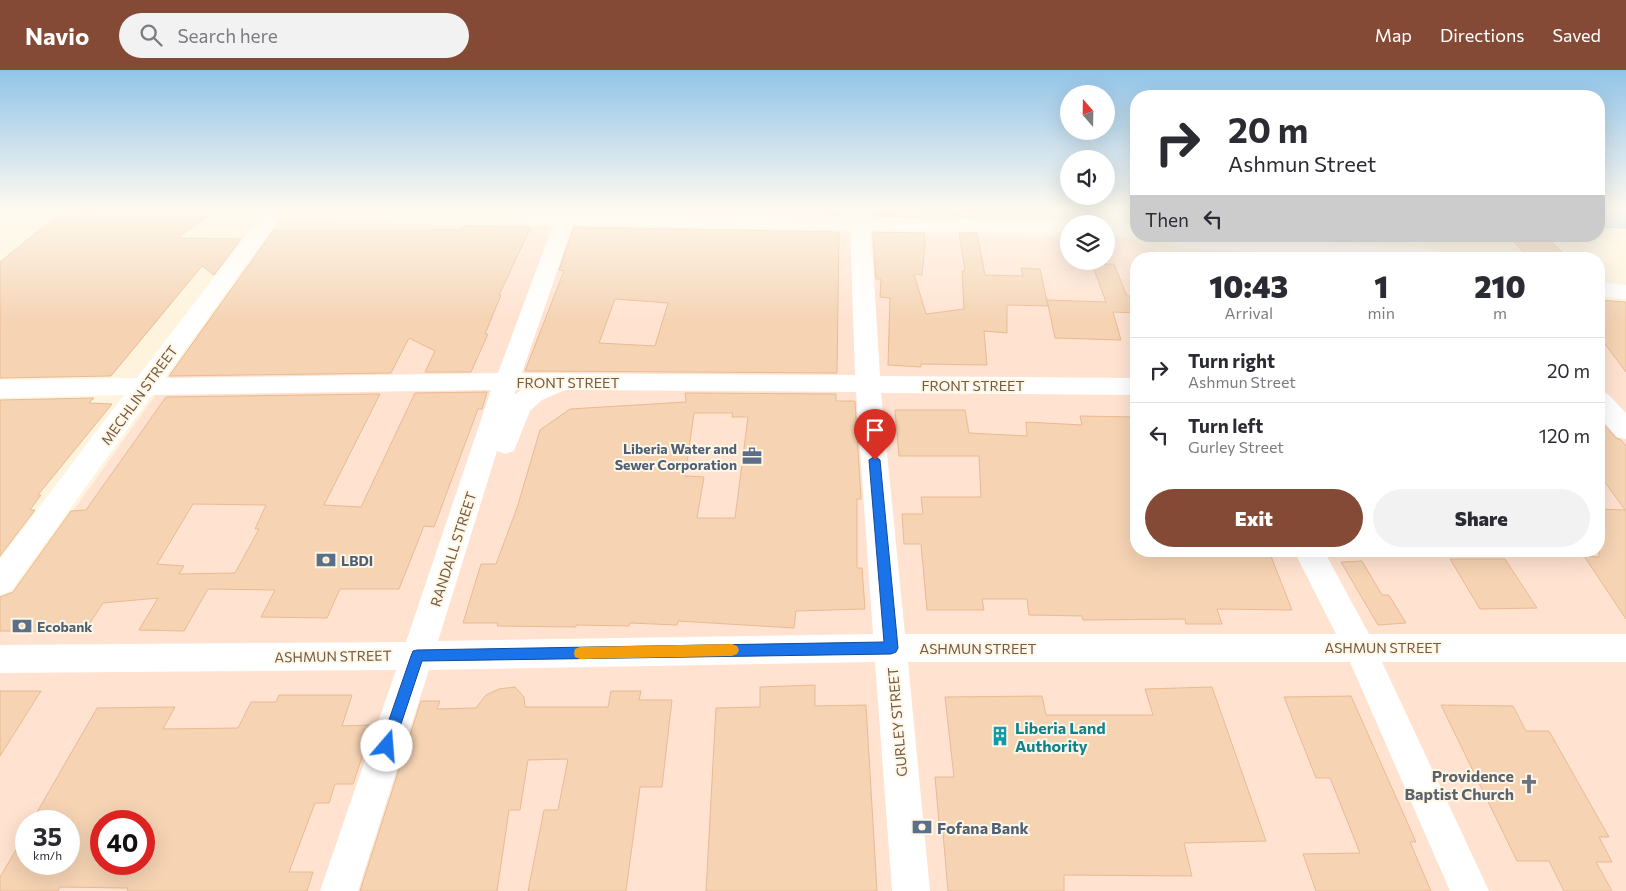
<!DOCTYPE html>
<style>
body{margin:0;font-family:Commissioner,sans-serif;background:#f2f2f3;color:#2b2b33;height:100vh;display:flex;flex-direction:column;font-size:19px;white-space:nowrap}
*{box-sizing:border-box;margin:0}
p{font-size:16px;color:#7c7c81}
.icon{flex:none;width:28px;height:28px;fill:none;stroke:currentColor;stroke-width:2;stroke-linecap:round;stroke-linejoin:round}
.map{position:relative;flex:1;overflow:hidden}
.drawer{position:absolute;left:1130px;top:182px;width:475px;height:305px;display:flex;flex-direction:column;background:#fff;border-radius:20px;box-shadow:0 5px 20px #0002}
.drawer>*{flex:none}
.top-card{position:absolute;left:1130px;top:20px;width:475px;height:152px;border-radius:20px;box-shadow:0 5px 20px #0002;background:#fff;color:#2b2b33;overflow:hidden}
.needle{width:32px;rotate:340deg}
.tools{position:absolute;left:1060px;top:15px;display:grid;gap:10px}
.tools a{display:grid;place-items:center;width:55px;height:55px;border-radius:50%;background:#fff;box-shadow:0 5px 20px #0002;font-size:25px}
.speed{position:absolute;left:15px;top:740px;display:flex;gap:10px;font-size:25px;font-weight:700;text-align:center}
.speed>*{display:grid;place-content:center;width:65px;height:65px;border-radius:50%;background:#fff;box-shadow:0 5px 20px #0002;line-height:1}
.speed small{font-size:12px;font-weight:400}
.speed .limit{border:8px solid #d22;background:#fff;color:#111}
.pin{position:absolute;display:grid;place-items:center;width:42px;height:42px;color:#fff;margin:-51px -21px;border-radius:50% 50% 50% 0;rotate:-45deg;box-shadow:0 0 5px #0007}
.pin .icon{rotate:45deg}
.me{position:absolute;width:55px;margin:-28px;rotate:18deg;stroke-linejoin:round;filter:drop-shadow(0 0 4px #0008)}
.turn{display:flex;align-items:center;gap:18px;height:105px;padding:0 15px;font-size:22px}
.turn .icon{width:65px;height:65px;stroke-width:2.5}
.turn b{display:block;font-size:35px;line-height:42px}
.then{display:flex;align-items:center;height:48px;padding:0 15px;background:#0003;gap:10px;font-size:19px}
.eta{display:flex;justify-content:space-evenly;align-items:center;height:85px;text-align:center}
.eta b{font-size:30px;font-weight:800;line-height:35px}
.action{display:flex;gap:10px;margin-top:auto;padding:10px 15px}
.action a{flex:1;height:58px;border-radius:30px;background:#854a35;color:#fff;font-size:20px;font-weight:800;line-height:58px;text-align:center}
.action a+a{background:#f2f2f3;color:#2b2b33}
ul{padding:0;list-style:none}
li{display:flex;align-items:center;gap:15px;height:65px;padding:0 15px;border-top:1px solid #e1e1e2}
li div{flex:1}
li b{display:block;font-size:19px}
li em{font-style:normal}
header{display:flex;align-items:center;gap:30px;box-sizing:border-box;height:70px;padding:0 25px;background:#854a35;color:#fff}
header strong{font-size:24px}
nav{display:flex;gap:28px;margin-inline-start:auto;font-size:18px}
.search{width:350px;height:45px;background:#f2f2f3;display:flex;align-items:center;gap:12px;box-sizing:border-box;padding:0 18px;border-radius:28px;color:#7c7c81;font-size:19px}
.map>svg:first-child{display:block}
.commercial{fill:#ffe2d0;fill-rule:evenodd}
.industrial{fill:#ebe3da}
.water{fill:#b1dbe8;stroke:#96cada}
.building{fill:#f5d3b3;stroke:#e9ba92;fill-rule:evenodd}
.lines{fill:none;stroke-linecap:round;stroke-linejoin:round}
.minor{fill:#fff;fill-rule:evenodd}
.route{fill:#1a73e8;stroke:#114b97}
.slow{fill:#f59e0b}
.labels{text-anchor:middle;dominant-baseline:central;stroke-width:4;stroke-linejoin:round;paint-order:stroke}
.street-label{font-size:14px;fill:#745944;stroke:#fff7e5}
.service-label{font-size:14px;font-weight:bold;fill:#4e5e75;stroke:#fff7e5;text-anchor:start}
.near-culture-label{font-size:16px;font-weight:bold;fill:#0d838f;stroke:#fff7e5;text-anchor:start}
.near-worship-label{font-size:16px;font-weight:bold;fill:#5b616d;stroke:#fff7e5;text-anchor:end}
.near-service-label{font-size:16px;font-weight:bold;fill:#4e5e75;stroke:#fff7e5;text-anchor:start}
</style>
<header>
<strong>Navio</strong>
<div class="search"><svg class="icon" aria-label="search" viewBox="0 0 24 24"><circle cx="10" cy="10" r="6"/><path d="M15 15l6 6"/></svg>Search here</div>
<nav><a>Map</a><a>Directions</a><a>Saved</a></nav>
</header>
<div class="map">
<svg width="1626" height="821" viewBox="0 0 1626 821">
<rect width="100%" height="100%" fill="#fef4dd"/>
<!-- commercial -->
<path class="commercial" d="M279 151 1069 167V191H1106V168H1130L1172 189H1136V481H1599V234H1626V821H0V544ZM26 751H69V794H26ZM101 751H144V794H101Z"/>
<!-- industrial -->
<path class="industrial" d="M634 138H1101L1103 150Z"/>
<!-- water -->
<path class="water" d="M1599 138H1626V158L1599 157Z"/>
<!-- building -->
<path class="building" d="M97 138H188L212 144 177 168 241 169 214 205 202 196 111 306 0 308V192L65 139 92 141Z
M581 138H840V145L580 141Z
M873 138H922L923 147 873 146Z
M954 138H973L974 148 956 147Z
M464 156 531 157 499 225H501L485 264H488L471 302H425L435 281 409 268 391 303 169 306 274 160H462Z
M574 157 839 162 837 303 525 301 564 201 559 200ZM615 229 668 233 655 276 599 273Z
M873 162 924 163 925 176 922 205 914 204 926 244 964 239 962 201H965L959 163H977L985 205 1023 206 1021 198 1040 199 1048 236 1007 235V263L984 261 987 295 921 294V297L888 295 890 228 880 227 881 209H876Z
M1508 166H1546L1564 184 1526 185Z
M1092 194H1114L1127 226H1136V243L1113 242 1121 270 1055 268 1047 230 1106 232Z
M1599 230 1626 232V302L1599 266Z
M487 322 482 339H478L434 457 424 456 399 519H340L327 548 261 547 275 520 208 519 184 561 139 560 158 528 103 533 84 562 0 561V527L13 522 71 441 86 440 166 327 380 324 324 435 361 437 415 323ZM193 434 266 435 255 459H259L235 503 179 504 184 496 157 494Z
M685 323 836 324V331H855L861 429H857V498H862L865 539 796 541 794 558 678 551 677 555 630 553 629 556 576 555V557L497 556 498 553H463L481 494H496L517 438 540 360 570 339 686 332ZM694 343H733L732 347H748L735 448H697L704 407 685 406Z
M94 328 89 333 112 334 38 425H41L30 440H35L0 486V330Z
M895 340H965L969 363 1027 366 1026 352 1082 355 1080 346 1136 347V481H1269L1292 540 1217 539 1222 554H1186L1185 549 1083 550 1082 546 1029 545 1027 529H982L984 540H927L921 474H904L902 444H923L921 427H981L979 386H899Z
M1599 349 1616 368 1621 370 1626 376V549L1584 486 1599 487V439L1625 440 1599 404Z
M1450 489H1505L1537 538 1480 539Z
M1362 491 1382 525H1389L1406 553 1378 555 1341 492Z
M815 615V636L866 635 877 821H706L716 638 760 637V617Z
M515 617 524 627 525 637H608L611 621H641L639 630H672L662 717H640L626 821H528L544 740H558L568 689 528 690 520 740H509L497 821H360L421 631H440L437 639 476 638 486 625 499 619Z
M1212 617 1266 771 1184 773 1192 806 1064 805V821H948L942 752H939L935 707H954L945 627 1042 626 1046 645H1153L1145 619Z
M0 621H41L0 686Z
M279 625H352L342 656 373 655 353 714H335L329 733H315L289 802H313L307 821H127L128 818 60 817 58 821H0V807L26 763V794H69V751H32L97 638 175 637 163 659 238 658 251 632H276ZM101 751H144V794H101Z
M1351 626 1416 772H1410L1431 821H1316L1303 784 1360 783 1330 708H1316L1284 627Z
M1441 635 1513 636 1526 661H1549L1609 767H1599L1612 792H1596L1612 821H1564L1549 791H1517Z"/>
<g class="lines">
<!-- minor -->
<path class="minor" d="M267 138H287L165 308 498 303 553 155 328 144 321 142 318 138H457L557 143 559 138H579L577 143 1069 151 1076 153 1069 154V163L871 160 880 306 1136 308V325L881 323 905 564H1336L1294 481H1324L1369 564H1626V592H1382L1489 821H1450L1350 592H908L930 821H892L875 592 429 600 358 821H320L396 600 0 603V575L406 572 491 320 152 325 11 521 0 525V489L124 325 0 328V310L137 308ZM573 155 850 160 855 305 522 303ZM516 320H521L514 325ZM565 320 856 322 873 564 438 571 497 381 505 384 514 381 530 341 542 330Z
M1106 151 1136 155V166H1140L1136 167 1106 163V154H1098Z
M1148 166H1195L1418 177 1454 184 1457 189H1406L1183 178 1151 170Z
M1599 212 1626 215V229L1599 226Z
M1599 321 1608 324 1626 343V369L1617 367 1599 346Z"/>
</g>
<!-- sky -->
<linearGradient id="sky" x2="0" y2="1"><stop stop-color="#92c4e8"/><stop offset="0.55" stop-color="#fffaf0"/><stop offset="1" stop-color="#fffaf0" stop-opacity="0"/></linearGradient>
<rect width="1626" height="253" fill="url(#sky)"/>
<!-- route -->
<path class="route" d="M875 386 880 390 898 578 896 582 891 584 422 591 392 681 387 683 382 681 380 676 411 586 413 581 417 580 884 572 869 390Z"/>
<!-- slow -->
<path class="slow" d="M732 574 737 576 739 580 737 584 732 586 580 589 575 587 574 583 575 579 580 577Z"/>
<!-- icons -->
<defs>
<symbol id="office-bare" viewBox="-9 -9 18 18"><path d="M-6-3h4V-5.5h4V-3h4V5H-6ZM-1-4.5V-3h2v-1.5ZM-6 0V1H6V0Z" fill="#5c6f8a" stroke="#fff7e5" stroke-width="2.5" paint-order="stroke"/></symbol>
<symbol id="bank-bare" viewBox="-9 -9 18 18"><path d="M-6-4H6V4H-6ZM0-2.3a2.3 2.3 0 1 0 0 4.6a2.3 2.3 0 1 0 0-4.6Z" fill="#5c6f8a" stroke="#fff7e5" stroke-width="2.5" paint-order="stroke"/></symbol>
<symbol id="building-bare" viewBox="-9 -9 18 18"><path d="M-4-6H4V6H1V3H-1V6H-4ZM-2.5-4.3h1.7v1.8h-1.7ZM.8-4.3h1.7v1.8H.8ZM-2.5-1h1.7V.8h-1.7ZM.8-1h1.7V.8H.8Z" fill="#0f9aa8" stroke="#fff7e5" stroke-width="2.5" paint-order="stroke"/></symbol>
<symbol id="church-bare" viewBox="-9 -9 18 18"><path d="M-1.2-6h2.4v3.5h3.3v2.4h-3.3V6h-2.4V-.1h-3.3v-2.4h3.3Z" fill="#6b7280" stroke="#fff7e5" stroke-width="2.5" paint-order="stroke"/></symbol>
</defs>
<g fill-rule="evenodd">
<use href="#office-bare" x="738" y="372" width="28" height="28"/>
<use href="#bank-bare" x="312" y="476" width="28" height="28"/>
<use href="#bank-bare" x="8" y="542" width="28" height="28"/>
<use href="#building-bare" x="986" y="652" width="28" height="28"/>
<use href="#church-bare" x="1515" y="700" width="28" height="28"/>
<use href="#bank-bare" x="908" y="743" width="28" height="28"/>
</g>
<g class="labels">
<!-- street labels -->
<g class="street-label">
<text x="568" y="312">FRONT STREET</text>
<text x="973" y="315">FRONT STREET</text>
<text transform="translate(139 325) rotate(-54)">MECHLIN STREET</text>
<text transform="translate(453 479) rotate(-72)">RANDALL STREET</text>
<text x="1383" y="577">ASHMUN STREET</text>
<text x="978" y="578">ASHMUN STREET</text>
<text transform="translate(333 586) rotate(-1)">ASHMUN STREET</text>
<text transform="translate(897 652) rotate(-95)">GURLEY STREET</text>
</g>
<!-- service labels -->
<g class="service-label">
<text x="737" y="378" text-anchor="end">Liberia Water and<tspan x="737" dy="16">Sewer Corporation</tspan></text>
<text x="341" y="490">LBDI</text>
<text x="37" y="556">Ecobank</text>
</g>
<!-- near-culture labels -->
<g class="near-culture-label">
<text x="1015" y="657">Liberia Land<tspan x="1015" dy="18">Authority</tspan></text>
</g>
<!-- near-worship labels -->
<g class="near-worship-label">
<text x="1514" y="705">Providence<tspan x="1514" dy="18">Baptist Church</tspan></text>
</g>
<!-- near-service labels -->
<g class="near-service-label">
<text x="937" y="757">Fofana Bank</text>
</g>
</g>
</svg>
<div class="tools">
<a><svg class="needle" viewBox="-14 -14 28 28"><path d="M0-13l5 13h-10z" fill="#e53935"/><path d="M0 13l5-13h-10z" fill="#7c7c81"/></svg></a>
<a><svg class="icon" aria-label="sound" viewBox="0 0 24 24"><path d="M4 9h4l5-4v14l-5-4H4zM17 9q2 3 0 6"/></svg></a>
<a><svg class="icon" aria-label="layers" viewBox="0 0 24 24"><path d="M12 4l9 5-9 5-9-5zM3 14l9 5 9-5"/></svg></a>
</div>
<div class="speed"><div>35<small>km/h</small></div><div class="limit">40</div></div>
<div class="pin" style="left:875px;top:390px;background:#d93025"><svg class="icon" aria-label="arrive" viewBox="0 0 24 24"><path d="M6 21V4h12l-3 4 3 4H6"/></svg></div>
<svg class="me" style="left:387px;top:676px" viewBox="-20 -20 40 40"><circle r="19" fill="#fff"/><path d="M0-13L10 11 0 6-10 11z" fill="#1a73e8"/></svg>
<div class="top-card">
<div class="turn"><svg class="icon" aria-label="right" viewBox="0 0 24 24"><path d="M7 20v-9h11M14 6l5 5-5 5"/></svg><div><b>20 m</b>Ashmun Street</div></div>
<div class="then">Then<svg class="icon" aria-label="left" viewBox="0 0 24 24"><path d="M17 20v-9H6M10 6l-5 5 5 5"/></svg></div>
</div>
<section class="drawer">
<div class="eta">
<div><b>10:43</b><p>Arrival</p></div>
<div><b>1</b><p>min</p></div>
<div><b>210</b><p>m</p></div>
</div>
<ul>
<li><svg class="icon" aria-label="right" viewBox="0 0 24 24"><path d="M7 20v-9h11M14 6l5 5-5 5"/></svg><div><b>Turn right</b><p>Ashmun Street</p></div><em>20 m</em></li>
<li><svg class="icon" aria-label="left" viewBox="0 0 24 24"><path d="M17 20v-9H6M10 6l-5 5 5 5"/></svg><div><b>Turn left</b><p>Gurley Street</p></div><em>120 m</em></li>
</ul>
<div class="action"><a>Exit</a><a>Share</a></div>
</section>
</div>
